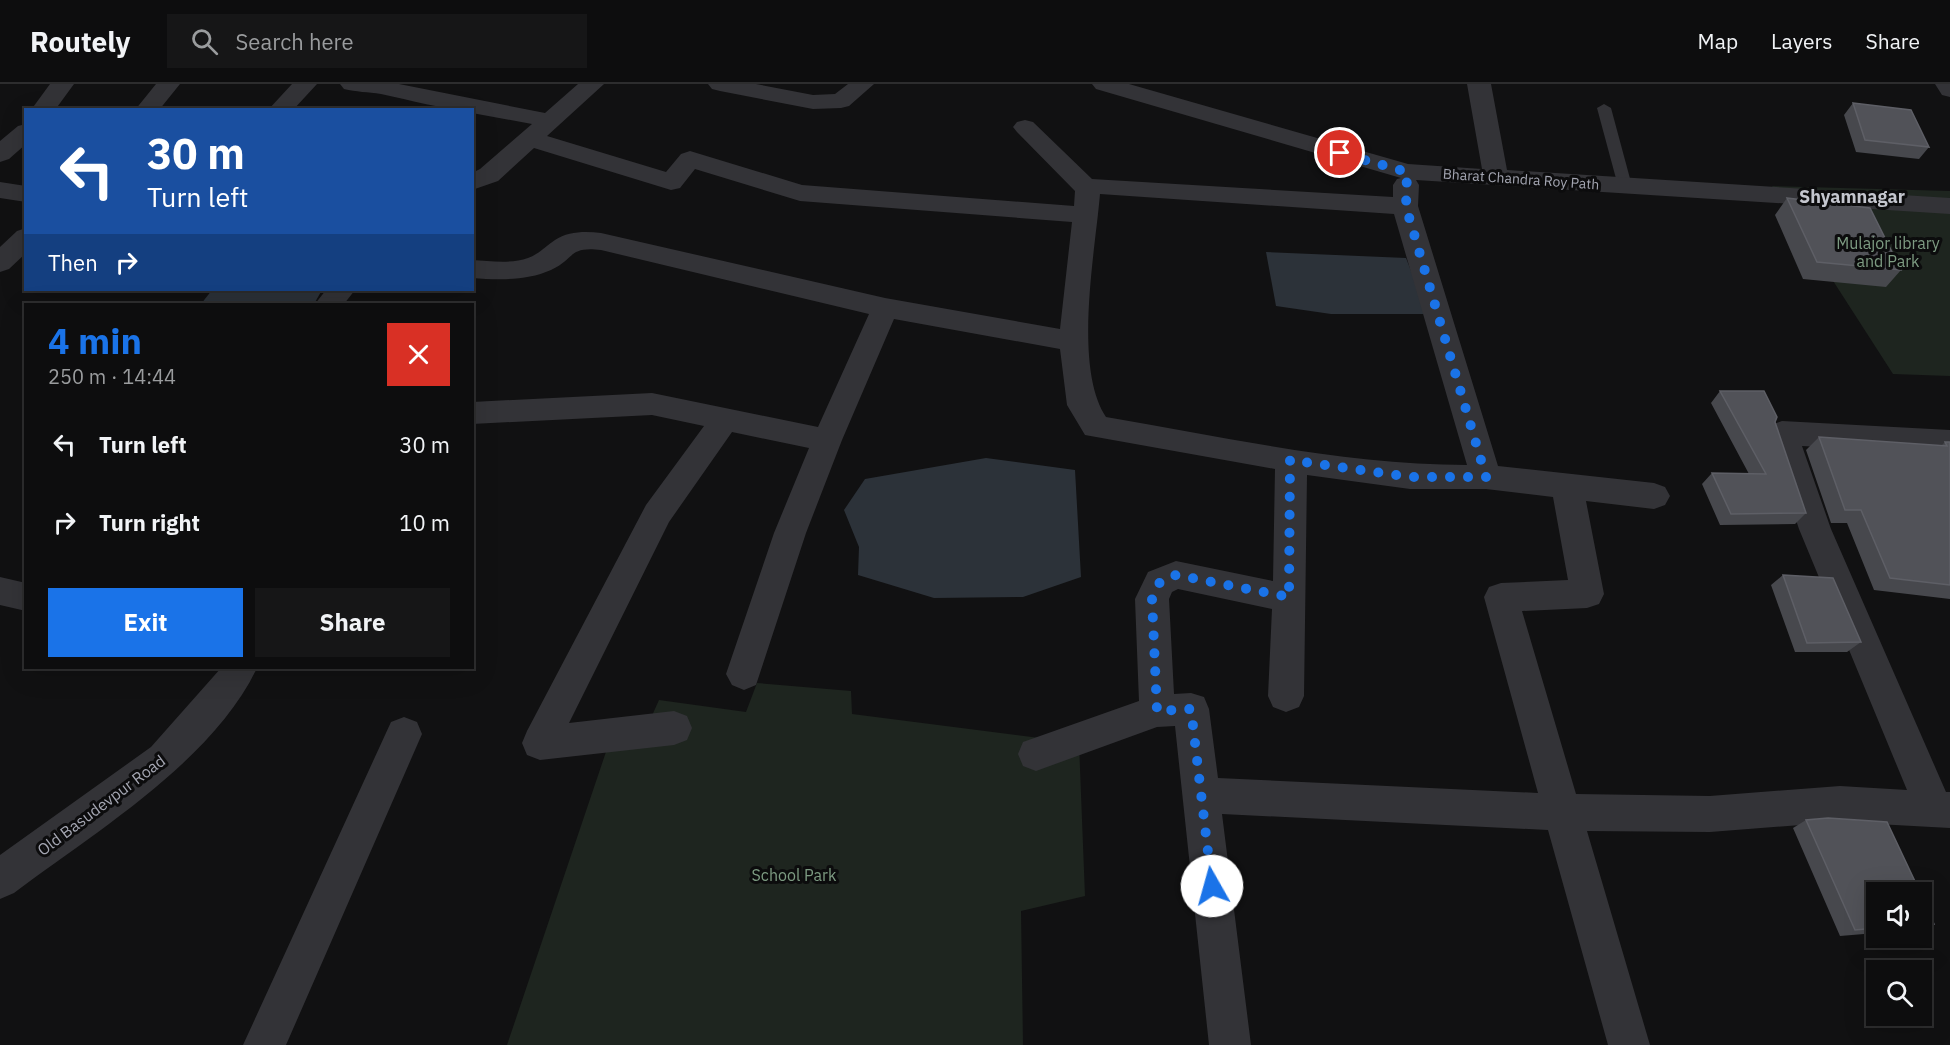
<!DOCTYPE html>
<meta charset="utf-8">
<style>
body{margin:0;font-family:"IBM Plex Sans",sans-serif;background:#161617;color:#f1f3f6;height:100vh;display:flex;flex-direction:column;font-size:22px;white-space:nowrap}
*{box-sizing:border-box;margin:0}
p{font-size:20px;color:#9a9c9e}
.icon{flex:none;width:33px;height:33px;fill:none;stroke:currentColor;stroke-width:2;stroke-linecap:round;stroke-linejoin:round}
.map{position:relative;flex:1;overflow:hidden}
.panel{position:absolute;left:24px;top:219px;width:450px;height:366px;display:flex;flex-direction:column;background:#0d0d0e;border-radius:0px;box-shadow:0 6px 24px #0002,0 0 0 2px #2d2d2e}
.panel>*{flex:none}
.banner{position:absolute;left:24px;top:24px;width:450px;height:183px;border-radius:0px;box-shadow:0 6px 24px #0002,0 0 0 2px #2d2d2e;background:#1a4fa0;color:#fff;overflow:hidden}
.buttons{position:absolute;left:1866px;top:798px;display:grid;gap:12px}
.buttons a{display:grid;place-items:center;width:66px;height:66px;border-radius:0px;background:#0d0d0e;box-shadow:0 6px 24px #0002,0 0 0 2px #2d2d2e;font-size:30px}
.pin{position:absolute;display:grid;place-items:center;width:51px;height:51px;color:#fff;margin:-26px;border:3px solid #fff;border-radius:50%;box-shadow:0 2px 6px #0007}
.me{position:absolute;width:66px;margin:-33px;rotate:353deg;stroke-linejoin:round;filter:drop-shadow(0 0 4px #0008)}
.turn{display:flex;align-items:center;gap:21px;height:126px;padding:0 24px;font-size:27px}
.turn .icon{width:78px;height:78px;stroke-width:2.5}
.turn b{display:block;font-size:42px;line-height:51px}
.then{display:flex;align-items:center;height:57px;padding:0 24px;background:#0003;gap:12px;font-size:22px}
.round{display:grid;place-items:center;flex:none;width:63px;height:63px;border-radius:0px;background:#161617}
.head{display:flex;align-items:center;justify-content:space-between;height:102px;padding:0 24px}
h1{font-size:36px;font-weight:800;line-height:45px;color:#1a73e8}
.primary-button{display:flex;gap:12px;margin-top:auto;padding:12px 24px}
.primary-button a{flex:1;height:69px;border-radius:0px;background:#1a73e8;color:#fff;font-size:24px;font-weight:800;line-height:69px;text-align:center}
.primary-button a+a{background:#161617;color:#f1f3f6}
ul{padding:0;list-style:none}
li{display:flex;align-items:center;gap:18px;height:78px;padding:0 24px}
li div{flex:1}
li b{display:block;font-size:22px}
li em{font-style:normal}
header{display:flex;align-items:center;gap:36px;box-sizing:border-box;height:84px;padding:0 30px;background:#0d0d0e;border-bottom:2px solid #2d2d2e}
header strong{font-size:28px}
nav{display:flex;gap:33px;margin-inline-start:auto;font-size:21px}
.search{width:420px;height:54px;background:#161617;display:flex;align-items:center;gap:15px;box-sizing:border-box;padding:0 21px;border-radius:0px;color:#9a9c9e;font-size:22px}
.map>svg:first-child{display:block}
.green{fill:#1e251f}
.water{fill:#2c3239}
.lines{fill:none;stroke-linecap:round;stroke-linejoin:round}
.lane{fill:#333337;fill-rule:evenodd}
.street{fill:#333337;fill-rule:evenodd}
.wall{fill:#47484d}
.building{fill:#515258;stroke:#5e5f66;stroke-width:1.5}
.route{stroke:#1a73e8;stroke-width:10;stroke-dasharray:0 18}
.labels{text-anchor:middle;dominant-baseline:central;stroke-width:6;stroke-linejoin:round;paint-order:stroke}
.far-street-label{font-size:14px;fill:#a4a6b2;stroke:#0c0c0d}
.park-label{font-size:16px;fill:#7d9b82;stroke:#0c0c0d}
.street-label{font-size:16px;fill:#a4a6b2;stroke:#0c0c0d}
.far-district-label{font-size:18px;font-weight:bold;fill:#c4c6ce;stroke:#0c0c0d}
</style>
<header>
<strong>Routely</strong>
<div class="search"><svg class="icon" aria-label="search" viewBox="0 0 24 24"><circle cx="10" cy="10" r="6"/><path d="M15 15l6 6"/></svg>Search here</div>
<nav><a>Map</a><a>Layers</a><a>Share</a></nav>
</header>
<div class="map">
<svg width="1950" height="961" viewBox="0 0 1950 961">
<rect width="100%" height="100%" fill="#111112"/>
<!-- green -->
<path class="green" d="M1772 102 1950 107V292L1893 290Z
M757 599 851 607 852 630 1079 659 1085 812 1021 827 1023 961H507L610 656 646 645 659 616 746 628Z"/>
<!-- water -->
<path class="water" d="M1266 168 1406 174 1428 230H1331L1276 222Z
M212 206H322L314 220H201Z
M986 374 1075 386 1081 493 1023 513 934 514 858 491 859 463 844 426 865 395Z"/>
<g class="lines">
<!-- lane -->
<path class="lane" d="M1604 20 1611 24 1632 102 1630 105 1625 107 1618 102 1597 24Z"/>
<!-- street -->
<path class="street" d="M50 0H74L55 26H31Z
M156 0H180L159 26H135Z
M292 0H317L293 26H268Z
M340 0H399L545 29 578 0H604L547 52 666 88 681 70 690 67 802 101 1074 122 1075 107 1017 48 1013 43 1017 38 1025 36 1033 38 1092 95 1393 113V101L1397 95 1401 94 1096 5 1092 0H1129L1408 80 1482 85 1467 0H1491L1507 86 1950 114V130L1416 96 1419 101 1418 122 1498 382 1654 399 1665 403 1670 412 1665 421 1654 425 1586 417 1604 510 1599 520 1587 524 1522 527 1576 710 1710 712 1840 702 1907 706 1799 445 1767 349 1771 341 1782 337 1950 346V370L1802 362 1831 445 1946 708H1950V744L1840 738 1710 748 1587 747 1650 961H1608L1548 746 1222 730 1251 961H1209L1175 642 1157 643 1036 687 1023 682 1018 670 1023 658 1139 617 1135 515 1148 488 1176 477 1273 497 1275 385 1085 351 1067 321 1060 265 894 235 842 356 806 449 756 601 744 606 732 601 726 590 774 449 809 364 732 348 669 438 569 639 674 627 687 632 692 644 687 656 674 661 540 676 527 671 522 659 527 647 646 421 704 342 652 331 472 340V318L652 309 818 343 869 230 601 166C568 162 575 175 551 186 526 197 499 196 472 194V176C490 177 511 180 528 174 539 170 546 162 555 156 568 147 586 147 601 149L885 214 1060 245 1072 138 800 117 695 85 680 104 671 106 534 64 498 97 472 106V89L480 85 532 40 472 29V26C442 26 411 16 381 10 368 8 356 8 344 5ZM1100 110 1394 130 1467 381C1345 381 1225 353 1106 333 1073 283 1095 169 1100 110ZM1307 391 1410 405H1486L1553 413 1568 496 1501 499 1489 503 1484 513 1538 709 1218 694 1209 625 1204 613 1191 609 1174 610 1169 515 1172 508 1178 505 1272 525 1268 612 1273 623 1286 628 1299 623 1304 612Z
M708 0H756L813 11 835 10 848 0H874L849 22 841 24 813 25 720 7 712 5Z
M1935 0H1950V13L1942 11Z
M26 40V60L9 75 0 78V57L18 42Z
M0 98 26 102V118L0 114Z
M26 144V169L9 185 0 188V163L17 147Z
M326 206H355L344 220H315Z
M0 493 26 499V527L0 521Z
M221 584H257C213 677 95 748 14 809L0 815V771L151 663Z
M404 633 417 638 422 650 286 961H243L391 638Z"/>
</g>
<!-- wall -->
<path class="wall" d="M1853 19 1929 63 1919 75 1856 68 1844 31Z
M1787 114 1901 186 1886 203 1803 195 1775 131Z
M1720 307 1775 338 1806 429 1795 440 1720 441 1702 400 1712 389 1749 390 1711 319Z
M1819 353 1941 362 1945 358H1950V515L1874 506 1847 439H1831L1806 366Z
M1783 491 1861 558 1847 568H1795L1771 501Z
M1806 736 1876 808V849L1840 852 1793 744Z
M1922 813 1934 840 1922 845Z"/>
<!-- building -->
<path class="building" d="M1853 19 1911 26 1929 63 1865 56Z
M1787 114 1870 124 1901 186 1817 178Z
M1720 307H1764L1777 333 1775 338 1806 429 1731 430 1712 389 1766 390Z
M1819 353 1947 362 1945 358H1950V501L1890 494 1861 426H1845Z
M1783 491 1833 494 1861 558 1807 559Z
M1828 734 1887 738 1920 808H1876V844L1855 846 1806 736Z
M1922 813 1934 840 1922 841Z"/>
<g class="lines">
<!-- route -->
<path class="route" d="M1212 802 1191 625 1157 627 1152 515 1160 498 1176 491 1289 513 1290 376 1410 393H1486L1406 123 1407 88 1340 69"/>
</g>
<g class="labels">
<!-- far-street labels -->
<g class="far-street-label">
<text transform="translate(1521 95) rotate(4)">Bharat Chandra Roy Path</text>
</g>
<!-- park labels -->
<g class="park-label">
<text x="1888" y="159">Mulajor library<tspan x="1888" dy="18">and Park</tspan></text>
<text x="794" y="791">School Park</text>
</g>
<!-- street labels -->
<g class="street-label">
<text transform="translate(101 721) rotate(-37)">Old Basudevpur Road</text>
</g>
<!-- far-district labels -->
<g class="far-district-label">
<text x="1852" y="112">Shyamnagar</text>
</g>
</g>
</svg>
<div class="buttons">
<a><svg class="icon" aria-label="sound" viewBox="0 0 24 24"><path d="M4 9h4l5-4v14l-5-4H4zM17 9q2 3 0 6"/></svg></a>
<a><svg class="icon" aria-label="search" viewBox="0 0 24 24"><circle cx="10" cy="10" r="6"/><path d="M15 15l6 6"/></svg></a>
</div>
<div class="pin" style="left:1340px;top:69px;background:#d93025"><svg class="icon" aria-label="arrive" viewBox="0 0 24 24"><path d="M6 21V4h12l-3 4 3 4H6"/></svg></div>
<svg class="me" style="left:1212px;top:802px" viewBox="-20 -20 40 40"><circle r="19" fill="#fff"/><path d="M0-13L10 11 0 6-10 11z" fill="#1a73e8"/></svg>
<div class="banner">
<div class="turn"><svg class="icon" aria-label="left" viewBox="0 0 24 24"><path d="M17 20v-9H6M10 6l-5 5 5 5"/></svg><div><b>30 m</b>Turn left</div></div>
<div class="then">Then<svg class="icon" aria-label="right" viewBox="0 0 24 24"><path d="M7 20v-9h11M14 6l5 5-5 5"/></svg></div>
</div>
<section class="panel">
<div class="head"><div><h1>4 min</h1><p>250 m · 14:44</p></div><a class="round" style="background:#d93025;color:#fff"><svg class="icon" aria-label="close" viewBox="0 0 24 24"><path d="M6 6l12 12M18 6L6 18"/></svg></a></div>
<ul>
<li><svg class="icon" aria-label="left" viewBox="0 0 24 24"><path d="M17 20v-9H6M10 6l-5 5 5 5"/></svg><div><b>Turn left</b></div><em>30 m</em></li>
<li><svg class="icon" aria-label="right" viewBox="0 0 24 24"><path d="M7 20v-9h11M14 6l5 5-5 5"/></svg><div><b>Turn right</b></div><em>10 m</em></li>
</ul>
<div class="primary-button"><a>Exit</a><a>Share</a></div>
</section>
</div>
